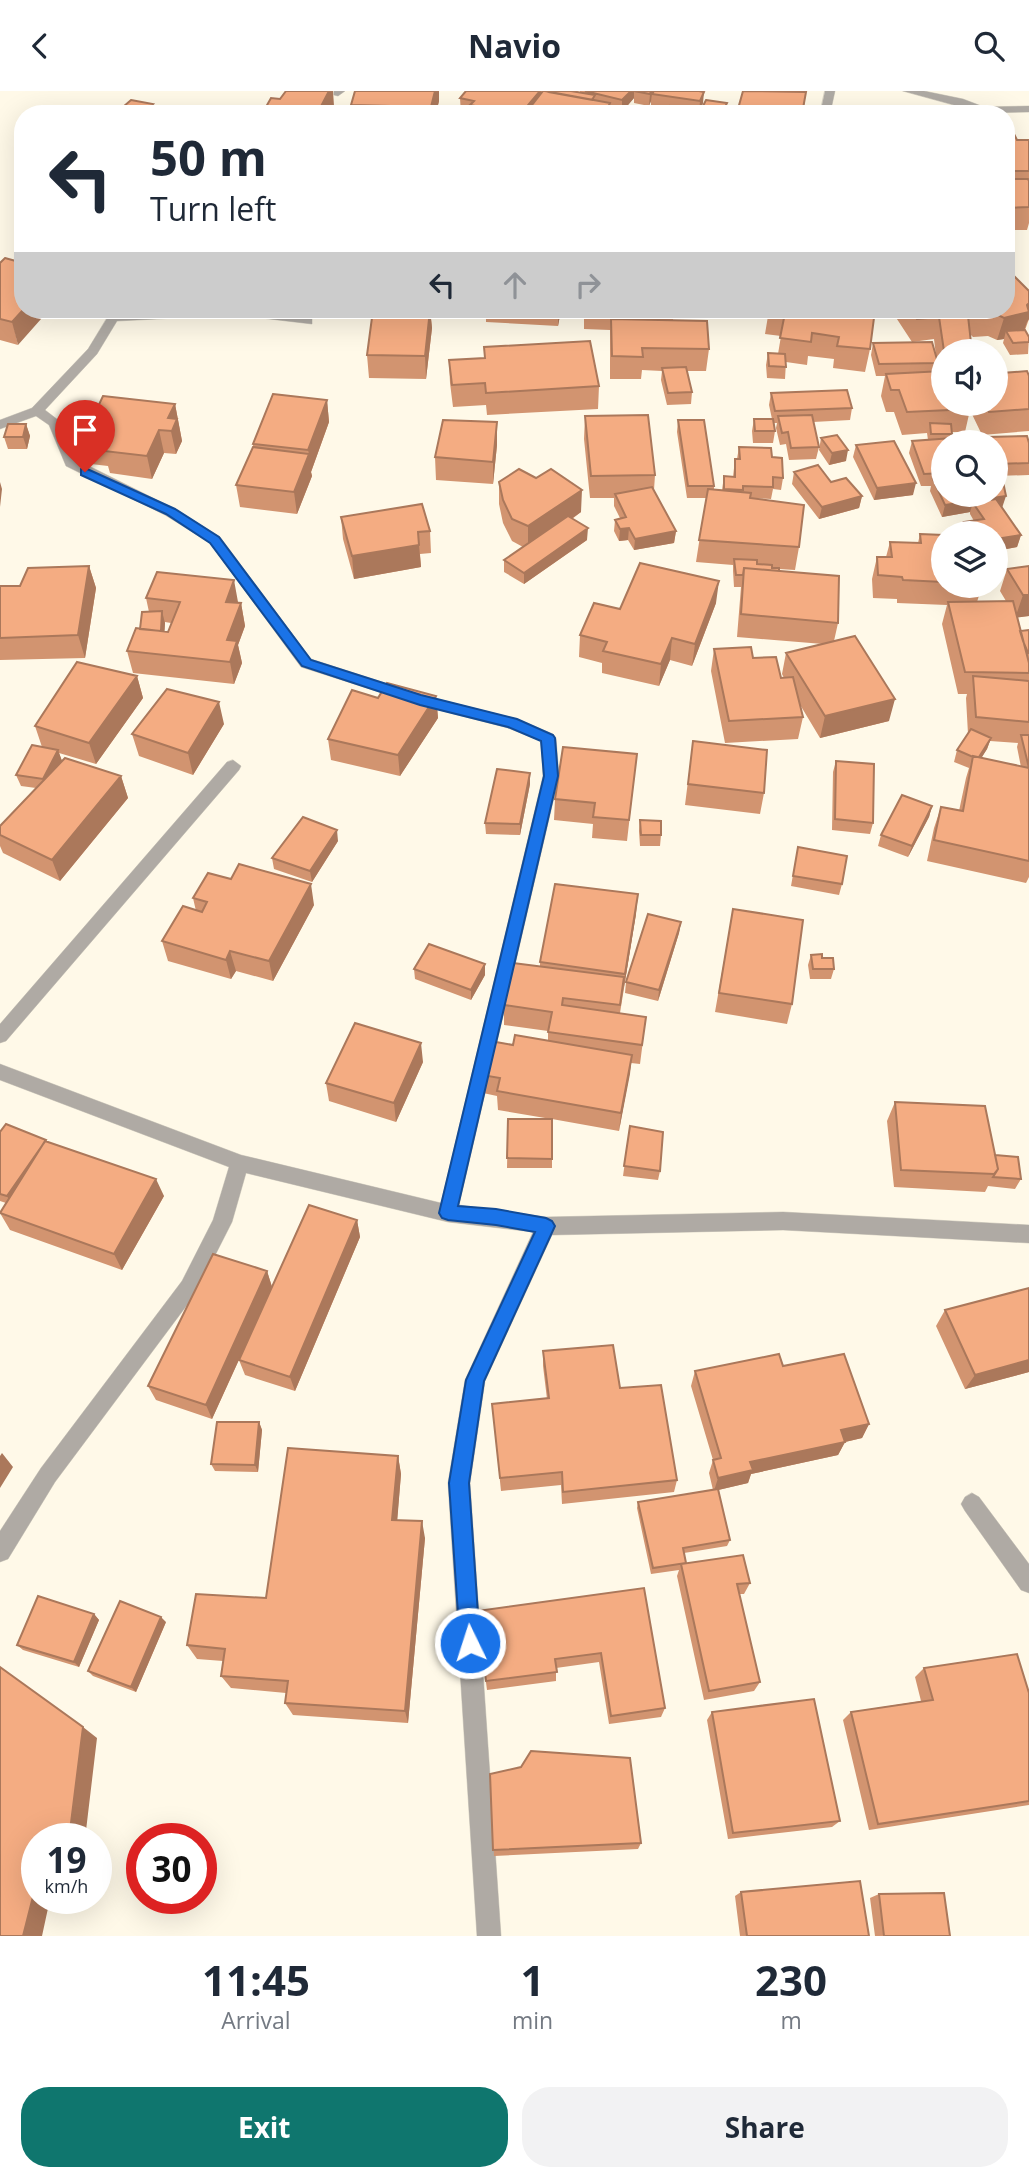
<!DOCTYPE html>
<style>
body{margin:0;font-family:"Open Sans",sans-serif;background:#f2f2f3;color:#1f2937;height:100vh;display:flex;flex-direction:column;font-size:26px;white-space:nowrap}
*{box-sizing:border-box;margin:0}
p{font-size:23px;color:#747a83}
.icon{flex:none;width:38px;height:38px;fill:none;stroke:currentColor;stroke-width:2;stroke-linecap:round;stroke-linejoin:round}
.map{position:relative;height:1845px;overflow:hidden}
.side{display:flex;flex-direction:column;background:#fff;flex:1}
.side>*{flex:none}
.top-card{position:absolute;left:14px;top:14px;width:1001px;height:214px;border-radius:28px;box-shadow:0 7px 28px #0002;background:#fff;color:#1f2937;overflow:hidden}
.buttons{position:absolute;left:931px;top:248px;display:grid;gap:14px}
.buttons a{display:grid;place-items:center;width:77px;height:77px;border-radius:50%;background:#fff;box-shadow:0 7px 28px #0002;font-size:35px}
.speed{position:absolute;left:21px;top:1732px;display:flex;gap:14px;font-size:35px;font-weight:700;text-align:center}
.speed>*{display:grid;place-content:center;width:91px;height:91px;border-radius:50%;background:#fff;box-shadow:0 7px 28px #0002;line-height:1}
.speed small{font-size:18px;font-weight:400}
.speed .limit{border:10px solid #d22;background:#fff;color:#111}
.pin{position:absolute;display:grid;place-items:center;width:60px;height:60px;color:#fff;margin:-72px -30px;border-radius:50% 50% 50% 0;rotate:-45deg;box-shadow:0 0 7px #0007}
.pin .icon{rotate:45deg}
.me{position:absolute;width:77px;margin:-38px;rotate:356deg;stroke-linejoin:round;filter:drop-shadow(0 0 5px #0008)}
.turn{display:flex;align-items:center;gap:24px;height:147px;padding:0 21px;font-size:32px}
.turn .icon{width:91px;height:91px;stroke-width:2.5}
.turn b{display:block;font-size:49px;line-height:60px}
.lanes{display:flex;align-items:center;height:66px;padding:0 21px;background:#0003;justify-content:center;gap:35px;direction:ltr}
.lanes .off{opacity:.35}
.eta{display:flex;justify-content:space-evenly;align-items:center;height:119px;text-align:center}
.eta b{font-size:42px;font-weight:700;line-height:49px}
.action{display:flex;gap:14px;margin-top:auto;padding:14px 21px}
.action a{flex:1;height:80px;border-radius:28px;background:#0f766e;color:#fff;font-size:28px;font-weight:700;line-height:80px;text-align:center}
.action a+a{background:#f2f2f3;color:#1f2937}
header{display:flex;justify-content:space-between;align-items:center;height:91px;padding:0 21px;background:#fff;font-size:32px;font-weight:700}
.map>svg:first-child{display:block}
.lines{fill:none;stroke-linecap:round;stroke-linejoin:round}
.street-casing{stroke:#dad5c6;stroke-width:1}
.street{fill:#afaaa4;fill-rule:evenodd}
.wall{fill:#d29470;fill-rule:evenodd}
.shaded-wall{fill:#ab785b}
.building{fill:#f4ac82;stroke:#ab785b;stroke-width:2}
.route{fill:#1a73e8;stroke:#114b97;stroke-width:2}
</style>
<header><svg class="icon" aria-label="back" viewBox="0 0 24 24"><path d="M15 5l-7 7 7 7"/></svg>Navio<svg class="icon" aria-label="search" viewBox="0 0 24 24"><circle cx="10" cy="10" r="6"/><path d="M15 15l6 6"/></svg></header>
<div class="map">
<svg width="1029" height="1845" viewBox="0 0 1029 1845">
<rect width="100%" height="100%" fill="#fff9e8"/>
<g class="lines">
<defs>
<path id="street" d="M334 0H345L338 5 334 4Z
M825 0H835L830 23H820Z
M903 0H924L963 8 984 16 1029 15V21L983 22Z
M112 219H124L122 223C185 219 250 212 312 227V233L236 224 117 230 97 263 45 319 62 332 77 369 175 418 220 446 311 568 422 604 517 628 553 643 556 647 559 685 459 1114 546 1126 783 1121 1029 1134V1152L783 1139 552 1144 485 1290 470 1392 501 1845H477L448 1392 465 1289 533 1141 448 1131 246 1082 232 1131 196 1202 55 1391 8 1468 0 1471V1440L41 1377 182 1190 213 1129 229 1076 0 989V973L241 1064 441 1112 543 685 541 650 508 637 420 614 301 576 210 452 165 424 66 375 49 334 36 325 0 338V329L32 317 88 258Z
M233 669 241 675 239 679 6 950 0 952V933L227 671Z
M972 1402 979 1406 1029 1473V1502L1021 1499 965 1420 961 1413 965 1406Z"/>
</defs>
<!-- street casing -->
<use href="#street" class="street-casing"/>
<!-- street -->
<use href="#street" class="street"/>
</g>
<!-- wall -->
<path class="wall" d="M355 0H439V10L436 21 461 23 460 7 466 0H571L580 1V0H699L703 12 699 22 686 20 685 23 669 17 651 15V10L649 15 634 12V7L622 21 610 18V23H352L351 14Z
M806 1 803 23H737L738 18Z
M727 12 726 23H702L703 15Z
M1006 41 1017 49H1029V132L1027 139H1006Z
M0 172 18 254 0 249Z
M1006 172 1010 175 1008 180 1029 200V228L1025 239 1029 246 1028 263 1010 264 1003 252 1004 248 997 249 988 245 973 246 970 243 972 261H943V313H996L1002 282 1029 285V340L982 344 970 319 965 341H951L950 347 943 352V404L1002 417 1021 444 1017 456 996 460V443H961L964 431 974 430 970 423V421L942 426 930 400 931 395H921L909 362 912 350 928 349 927 342 902 344 894 321H886L881 305 885 285H876L871 264 873 252 936 265 934 248 912 251 895 225 896 219H1006Z
M356 219H443L442 228 431 227 432 237 426 288 369 287 367 264 372 224 357 223Z
M486 219H561L558 235 486 231Z
M584 219H674L673 229 709 258 706 280H687L692 301 691 313 667 314 661 289 662 280 642 279 641 288H610V239L584 238Z
M769 219H875L870 258 865 281 833 277 834 268 808 265 807 274 786 271 785 288 767 287 766 274 768 262 778 263 781 245 765 243Z
M484 256 599 295 598 318 487 324 486 314 453 316 450 292 449 269 484 267Z
M771 302 852 317 850 329 813 331 819 356 816 368 789 369 786 353 780 354 776 337 777 332H774L775 340 773 352H753L752 340 754 328H772L769 314Z
M327 309 329 331 311 381 312 385 297 423 240 416 236 394 253 356V353Z
M175 313 182 350 176 363 164 362 152 388 110 382 108 375 91 373 85 351 95 331 94 324Z
M585 325 655 384 654 399 676 440 674 452 634 459 628 449 619 450 614 440 615 429 620 427 614 415V407H590L584 348Z
M678 329 714 395V398L722 399 724 385 733 386 735 368H737L739 356 772 366 783 387 781 399 773 398 771 408 750 407 799 456 795 479 779 478V480L838 532 834 550 889 630 820 647 799 612 803 626 798 648 725 652 711 580 714 558 753 567 781 587H784L782 583 786 562 823 553 737 546 741 496H734L733 480V474L696 471 706 407H687L677 341Z
M26 333 30 345 27 358H8L4 346Z
M987 346 1029 352V384L996 385V352H985Z
M821 347 846 370 829 374 819 359Z
M497 354 493 393 436 389 435 366Z
M856 354 913 404 874 409 853 366Z
M794 381 831 391 862 405 859 417 819 428 792 393Z
M499 391 581 421 572 428 587 449 524 493 504 481V469L523 456 512 450 503 432 499 413Z
M341 426 430 440 431 462 420 463 421 476 354 488 343 448Z
M920 443 943 444V495H982L977 511 1006 510 1000 500 1007 478 1029 475V525L1017 526 1020 540 1029 539V786L1026 792 927 770 934 737 941 716 959 720 966 687 969 677 954 671 957 659 968 643 966 607 967 603H958L942 533 947 514 897 512V508L873 507 872 488 877 466H886L890 451 918 452ZM990 650 1018 652 1017 656 1021 676 981 667 987 658Z
M89 475 96 497 85 567 0 569V495H20Z
M146 507 238 511V512H241L245 535 238 554 242 572 234 593 133 582 127 560 149 521ZM165 531 171 532 168 541 164 540Z
M716 512 692 575 670 569 659 595 602 582V572L579 566 580 544 620 518Z
M137 585 143 607 96 673 59 662 62 670 121 685 128 707 60 790 3 762 0 755V735L36 697 21 695 16 684 42 656 35 635Z
M436 605 438 627 400 685 331 669 328 648 378 607Z
M224 633 193 684 139 665 132 643Z
M693 650 764 702 760 723 685 714Z
M637 663 627 750 592 747 593 733 554 729 555 708Z
M836 670 873 732 870 743 832 739 833 681Z
M530 682V693L520 744 486 743 485 732Z
M932 715 929 726 908 766 878 755 881 744Z
M640 729 661 744 660 755H640L639 740Z
M338 750 312 791 274 778 272 767Z
M796 767 842 793 839 804 791 795Z
M193 807 314 814 273 890 236 880 231 888 168 870 162 850 196 820Z
M733 818 792 913 787 933 715 921Z
M636 823 620 922 646 926 640 973 631 972 619 1040 552 1028V1077H507L508 1028H551L498 1019 497 1005 483 1002 482 984 513 954 548 949V940L504 934V914L540 875V871Z
M681 831 679 842 658 910 625 902 626 891Z
M811 864 822 867 834 878 831 888H810L808 874Z
M485 873V884L471 909 415 888 414 878Z
M423 971 396 1031 329 1010 326 992Z
M895 1011 995 1064 1021 1088 1015 1098 988 1095 985 1101 894 1096 887 1030Z
M630 1035 660 1080 658 1089 623 1085Z
M0 1041 46 1049V1050L164 1105 122 1179 10 1139 0 1122 6 1112 0 1110Z
M357 1129 360 1146 295 1300 245 1284 239 1269Z
M267 1180 272 1196 212 1328 156 1309 148 1295Z
M1029 1197V1281L965 1298 936 1235 945 1219Z
M543 1260 620 1297 677 1389 674 1401 562 1413 561 1394 501 1400 492 1313 547 1308 543 1275Z
M783 1275 869 1333 862 1347 845 1351 838 1364 751 1383 748 1392 718 1399 730 1449 727 1455 684 1462 686 1473 750 1492 744 1503H739L760 1591 754 1600 704 1609 677 1485 679 1479 651 1483 637 1417 638 1411 713 1399 709 1382 713 1369 691 1295 695 1280Z
M259 1331 262 1339 258 1381 215 1380 211 1373Z
M398 1365 401 1383 397 1429 425 1447 408 1632 293 1624 285 1612 286 1602 231 1597 221 1585 223 1570 197 1568 187 1554 266 1507Z
M644 1497 665 1617 661 1626 609 1633 599 1571 556 1577V1590L487 1599 478 1530Z
M94 1523 99 1529 79 1576 23 1559 17 1554Z
M166 1531 136 1601 93 1585 88 1580Z
M924 1577 1029 1602V1714L869 1739 843 1629 851 1621 921 1610 915 1586Z
M712 1621 840 1730 832 1736 728 1748 707 1629Z
M490 1683 641 1752 638 1758 494 1765Z
M741 1801 869 1845H740L735 1805Z
M879 1803 950 1845H875L870 1807Z"/>
<!-- shaded-wall -->
<path class="shaded-wall" d="M329 0H333L334 15 330 23H317Z
M435 0H439V10L436 23H431V16Z
M540 0H541L540 21 539 23H524V19Z
M631 0H639H634V7L622 21V9Z
M651 0H656L652 3 651 10 649 15 650 3Z
M704 1 703 12 699 22 700 10Z
M610 12V23H605Z
M153 13 155 23H142Z
M1029 212V228L1027 231 1023 243 1006 240 1004 248 997 249 1004 227Z
M23 219H49L18 254 12 231Z
M430 219 432 237 426 288 425 265Z
M558 219H561L558 235Z
M327 309 329 331 311 381 312 385 297 423 294 401 309 363 308 359Z
M175 313 182 350 176 363 168 327Z
M497 331V354L493 393V371Z
M26 333 30 345 27 358 23 346Z
M159 339 164 362 152 388 147 365Z
M848 359 846 370 829 374 832 362Z
M0 391 2 398 0 416Z
M916 392 913 404 874 409 877 397Z
M582 399 581 421 528 458V435Z
M862 405 859 417 819 428 822 416Z
M1006 405 1002 417 973 412 970 421 942 426 945 414Z
M588 437 587 449 524 493V482Z
M629 437 628 449 619 450 620 438Z
M676 440 674 452 634 459 635 448Z
M1021 444 1017 456 996 460V448Z
M419 454 421 476 354 488 352 465Z
M89 475 96 497 85 567 78 544Z
M234 489 238 511 230 533 226 511Z
M719 490 716 512 692 575 695 553Z
M1023 504H1029V525L1015 527Z
M241 512 245 535 238 554 242 572 234 593 230 571 227 549Z
M162 520 165 532 164 554 161 542Z
M672 547 670 569 659 595 661 573Z
M137 585 143 607 96 673 89 652Z
M436 605 438 627 400 685 398 664Z
M895 608 889 630 820 647 825 625Z
M219 611 224 633 193 684 188 662Z
M991 647 987 658 974 679 978 668Z
M58 659 62 670 47 699 43 688Z
M530 682V693L520 744V733Z
M121 685 128 707 60 790 52 769Z
M932 715 929 726 908 766 912 755Z
M337 739 338 750 312 791 310 780Z
M311 793 314 814 273 890 269 870Z
M638 803 636 823 623 902 625 883Z
M681 831 679 842 658 910 659 899Z
M230 860 236 880 231 888 226 869Z
M485 873V884L471 909V899Z
M421 952 423 971 396 1031 394 1012Z
M632 964 630 983 619 1040 621 1022Z
M46 1049 50 1058 12 1114 7 1105Z
M156 1088 164 1105 122 1179 114 1163Z
M357 1129 360 1146 295 1300 290 1286Z
M267 1180 272 1196 212 1328 206 1314Z
M1029 1269V1281L965 1298 975 1284Z
M259 1331 262 1339 258 1381 255 1374Z
M869 1333 862 1347 845 1351 838 1364 751 1383 748 1392 714 1400 718 1387 750 1371 841 1339Z
M2 1362 13 1376 0 1397V1365Z
M398 1365 401 1383 396 1445 392 1429Z
M422 1430 425 1447 408 1632 405 1620Z
M94 1523 99 1529 79 1576 74 1571Z
M161 1526 166 1531 136 1601 131 1596Z
M83 1636 97 1647 85 1748H69Z
M37 1790V1808H50L42 1845H23Z"/>
<!-- building -->
<path class="building" d="M286 0H329L317 23H262L271 7 280 8Z
M355 0H435L431 16 351 14Z
M466 0H540L524 19 509 16 505 21 470 14 474 10 460 7Z
M543 0H545L610 12 605 23H525Z
M550 0H571L595 4 592 9 549 1Z
M585 0H631L622 9Z
M634 0H651L650 3Z
M654 0H699L704 1 700 10 652 3Z
M743 0 806 1 802 23H787L738 18Z
M131 9 153 13 142 23H115Z
M706 9 727 12 724 18 703 15Z
M670 15 686 18 683 23H667Z
M156 16 179 23H148Z
M433 20 462 23H432Z
M1006 41H1013L1017 49H1029V80H1006Z
M1006 88H1028L1029 90V116L1006 117Z
M5 167 23 172V219L12 231 0 228V172Z
M1009 180 1029 200V212L1027 214 1029 221 1004 227 994 222 979 223 975 219H1006V181Z
M373 219H430L425 265 367 264Z
M769 219H875L870 258 837 255 839 246 812 242 811 251 780 247 785 222 768 220Z
M911 219H963L968 225 972 261 944 260 939 226 917 228Z
M611 228 707 230 709 258 642 257 643 266 612 265Z
M1025 239 1029 246V251L1013 252 1006 240Z
M590 250 599 295 486 302 485 292 452 294 449 269 485 267 484 256Z
M932 251 938 272 879 273 873 252Z
M768 262 785 263 786 276 769 275Z
M686 276 692 301 668 302 662 277Z
M943 280V313H969L971 318 907 321 899 299H891L886 283Z
M1027 280 1029 285V318L989 321 985 313H996V288H1004L1002 282Z
M847 299 852 317 775 320 771 302Z
M273 303 327 309 308 359 253 353Z
M103 305 175 313 168 327 177 328 172 340 159 339 147 365 104 360 107 353 85 351 99 324H94Z
M648 324 655 384 591 385 585 325Z
M812 324 819 356 791 357 788 341 782 342 778 325Z
M754 328H773L775 340H755Z
M443 329 497 331 493 371 435 366Z
M678 329H704L714 395H688Z
M930 332 951 333 952 343H931Z
M8 333H26L23 346H4Z
M837 344 848 359 832 362 821 347Z
M1027 345 1029 352V372L996 373V352H989L987 346Z
M967 346 970 352H943V382L924 383 912 350Z
M894 350 916 392 877 397 856 354Z
M253 356 309 363 294 401 236 394Z
M739 356 771 357 772 366 782 367 783 387 773 386V396L743 395V399L724 398V385L735 386V368H740Z
M818 374 831 391 846 387 862 405 822 416 794 381Z
M519 378 536 387 551 378 582 399 528 435 512 428 503 409 499 391Z
M996 386H1002L1006 405 945 414 933 388 943 387V404H996Z
M652 396 676 440 635 448 629 437 620 438 615 429 626 426 615 403Z
M708 398 751 402 750 407 804 414 799 456 699 449Z
M996 408 1021 444 996 448V443H972L964 431 984 428 973 412Z
M422 413 430 440 418 441 419 454 352 465 341 426Z
M568 425 588 437 524 482 504 469Z
M920 443 943 444V491L903 489 902 486 878 484 877 466H892L890 451 921 452Z
M734 468 757 469V473L772 474V477H779V480L744 477 743 484H736Z
M640 472 719 490 695 553 672 547 661 573 603 560 607 551 580 544 594 512 620 518Z
M89 475 78 544 0 547V495H20L28 477Z
M1029 475V504H1023L1007 478Z
M744 477 839 485 838 532 741 523Z
M157 481 234 489 226 511 241 512 227 549 237 550 230 571 127 560 136 537 168 541 180 511 146 507Z
M1013 510 1029 572V582L965 581 948 511Z
M162 520 161 540 140 538 142 521Z
M1029 539V562H1028L1023 550 1020 540Z
M855 545 895 608 825 625 786 562Z
M751 556 753 567 776 566 781 587 793 586 803 626 729 630 714 558Z
M77 571 137 585 89 652 35 635Z
M973 585 1029 590V631L976 626Z
M387 592 436 605 398 664 328 648 352 599 378 607Z
M167 598 219 611 188 662 132 643Z
M971 638 991 647 979 666H973L957 659Z
M1021 644H1029V677Z
M693 650 767 659 764 702 688 693Z
M32 654 58 659 43 688 16 684Z
M563 656 637 663 629 729 593 726 595 712 555 708Z
M973 665 1029 677V770L934 749 941 716 963 720Z
M65 667 121 685 52 769 0 744V735Z
M836 670 874 673 873 732 835 728Z
M497 678 530 682 520 733 485 732Z
M902 704 932 715 912 755 881 744Z
M303 726 337 739 310 780 272 767Z
M640 729 661 730V744H641Z
M798 756 847 765 842 793 793 785Z
M239 773 311 793 269 870 230 860 226 869 162 850 183 815 202 821 207 811 193 807 208 782 231 788Z
M555 793 638 803 625 883 540 871Z
M733 818 803 829 792 913 719 902Z
M648 823 681 831 659 899 626 891Z
M429 853 485 873 471 899 414 878Z
M822 863V867H833L834 878H813L811 864Z
M513 872 624 886 620 914 563 907 562 914 646 926 642 954 548 941 552 921 504 914Z
M355 932 421 952 394 1012 326 992Z
M515 944 632 964 621 1022 497 1000 500 987 482 984 490 950 513 954Z
M895 1011 985 1015 998 1078 994 1083 901 1079Z
M508 1028H552V1068L507 1067Z
M6 1033 46 1049 7 1105 0 1103V1041Z
M630 1035 663 1041 660 1080 624 1075Z
M45 1050 156 1088 114 1163 0 1122Z
M995 1064 1018 1066 1021 1088 993 1086 998 1078Z
M309 1114 357 1129 290 1286 239 1269Z
M213 1163 267 1180 206 1314 148 1295Z
M1029 1197V1269L975 1284 945 1219Z
M613 1254 620 1297 661 1294 677 1389 563 1401 562 1381 500 1387 492 1313 549 1307 543 1260Z
M779 1263 783 1275 844 1263 869 1333 841 1339 845 1351 750 1371 753 1379 718 1387 713 1369 721 1367 695 1280Z
M217 1331H259L255 1374 211 1373Z
M288 1357 398 1365 392 1429 422 1430 405 1620 285 1612 288 1590 221 1585 225 1558 187 1554 196 1503 266 1507Z
M718 1398 730 1449 683 1457 686 1472 653 1477 638 1411Z
M743 1464 750 1492 737 1493 760 1591 709 1600 681 1473Z
M644 1497 665 1617 611 1625 601 1562 555 1568 557 1581 486 1590 477 1520Z
M38 1505 94 1523 74 1571 17 1554Z
M120 1510 161 1526 131 1596 88 1580Z
M1017 1563 1029 1602V1710L878 1733 851 1621 933 1609 924 1577Z
M0 1576 83 1636 69 1748H37V1790L23 1845H0Z
M814 1608 840 1730 733 1742 712 1621Z
M531 1660 630 1667 641 1752 493 1759 490 1683 521 1676Z
M860 1790 869 1845H747L741 1801Z
M944 1802 950 1845H884L879 1803Z"/>
<!-- route -->
<path class="route" d="M85 377 175 418 219 446 311 569 421 604 517 628 553 644 555 647 558 685 458 1115 496 1118 546 1127 552 1130 555 1135 484 1290 469 1392 480 1552 477 1559 470 1562 463 1559 460 1552 449 1392 466 1289 535 1141 496 1134 448 1129 442 1127 439 1122 544 685 541 650 508 636 420 614 302 575 210 452 166 423 81 384V378Z"/>
</svg>
<div class="buttons">
<a><svg class="icon" aria-label="sound" viewBox="0 0 24 24"><path d="M4 9h4l5-4v14l-5-4H4zM17 9q2 3 0 6"/></svg></a>
<a><svg class="icon" aria-label="search" viewBox="0 0 24 24"><circle cx="10" cy="10" r="6"/><path d="M15 15l6 6"/></svg></a>
<a><svg class="icon" aria-label="layers" viewBox="0 0 24 24"><path d="M12 4l9 5-9 5-9-5zM3 14l9 5 9-5"/></svg></a>
</div>
<div class="speed"><div>19<small>km/h</small></div><div class="limit">30</div></div>
<div class="pin" style="left:85px;top:381px;background:#d93025"><svg class="icon" aria-label="arrive" viewBox="0 0 24 24"><path d="M6 21V4h12l-3 4 3 4H6"/></svg></div>
<svg class="me" style="left:470px;top:1552px" viewBox="-20 -20 40 40"><circle r="17" fill="#1a73e8" stroke="#fff" stroke-width="3"/><path d="M0-11L8 9 0 5-8 9z" fill="#fff"/></svg>
<div class="top-card">
<div class="turn"><svg class="icon" aria-label="left" viewBox="0 0 24 24"><path d="M17 20v-9H6M10 6l-5 5 5 5"/></svg><div><b>50 m</b>Turn left</div></div>
<div class="lanes"><svg class="icon" aria-label="left" viewBox="0 0 24 24"><path d="M17 20v-9H6M10 6l-5 5 5 5"/></svg><svg class="icon off" aria-label="ahead" viewBox="0 0 24 24"><path d="M12 20V5M6 11l6-6 6 6"/></svg><svg class="icon off" aria-label="right" viewBox="0 0 24 24"><path d="M7 20v-9h11M14 6l5 5-5 5"/></svg></div>
</div>
</div>
<section class="side">
<div class="eta">
<div><b>11:45</b><p>Arrival</p></div>
<div><b>1</b><p>min</p></div>
<div><b>230</b><p>m</p></div>
</div>
<div class="action"><a>Exit</a><a>Share</a></div>
</section>
